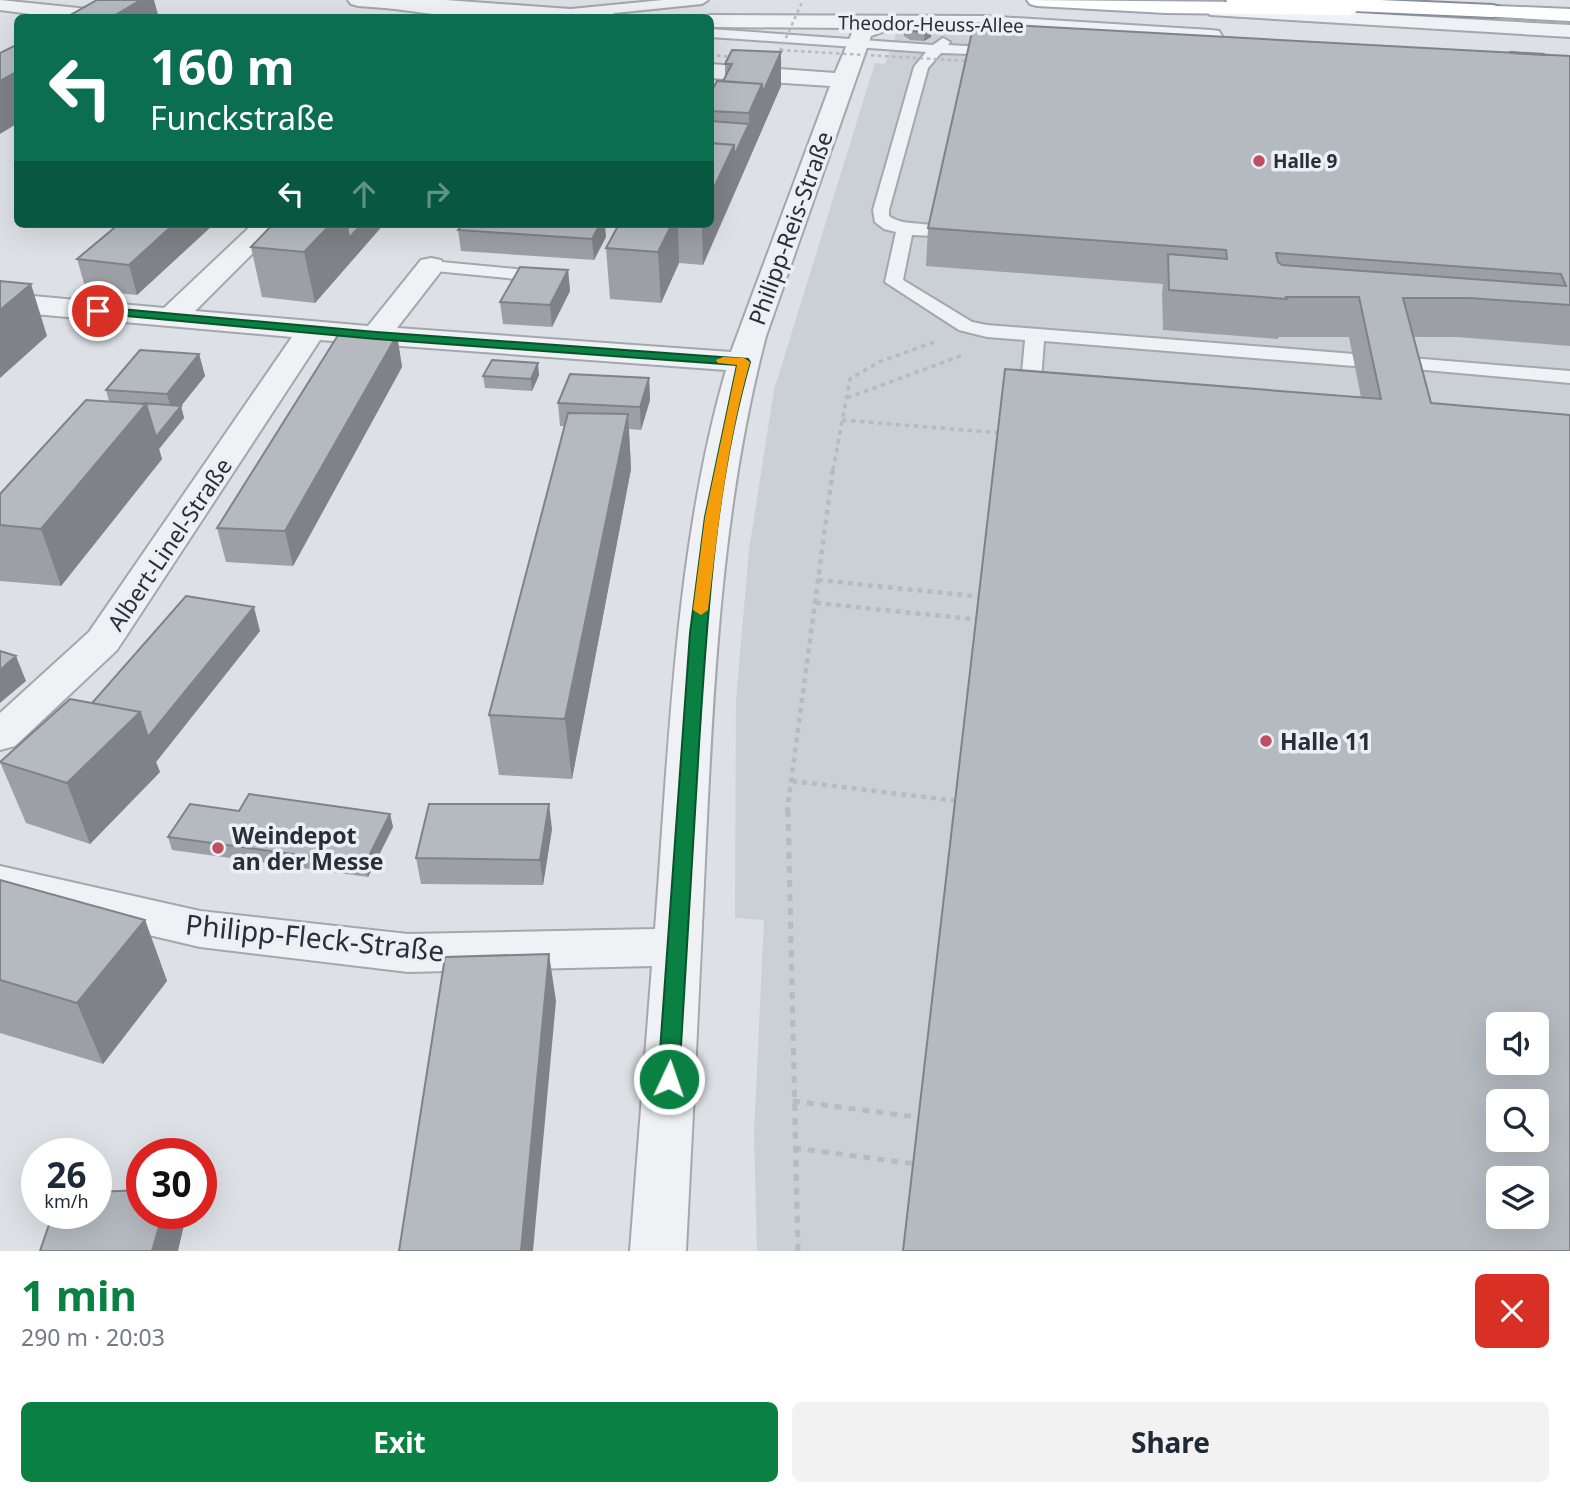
<!DOCTYPE html>
<meta charset="utf-8">
<style>
body{margin:0;font-family:"Noto Sans",sans-serif;background:#f2f2f3;color:#1f2937;height:100vh;display:flex;flex-direction:column;font-size:26px;white-space:nowrap}
*{box-sizing:border-box;margin:0}
p{font-size:23px;color:#747a83}
.icon{flex:none;width:38px;height:38px;fill:none;stroke:currentColor;stroke-width:2;stroke-linecap:round;stroke-linejoin:round}
.map{position:relative;height:1251px;overflow:hidden}
.sheet{display:flex;flex-direction:column;background:#fff;flex:1}
.sheet>*{flex:none}
.banner{position:absolute;left:14px;top:14px;width:700px;height:214px;border-radius:10px;box-shadow:0 7px 28px #0002;background:#0b6e4f;color:#fff;overflow:hidden}
.buttons{position:absolute;left:1486px;top:1012px;display:grid;gap:14px}
.buttons a{display:grid;place-items:center;width:63px;height:63px;border-radius:10px;background:#fff;box-shadow:0 7px 28px #0002;font-size:35px}
.speed{position:absolute;left:21px;top:1138px;display:flex;gap:14px;font-size:35px;font-weight:700;text-align:center}
.speed>*{display:grid;place-content:center;width:91px;height:91px;border-radius:50%;background:#fff;box-shadow:0 7px 28px #0002;line-height:1}
.speed small{font-size:18px;font-weight:400}
.speed .limit{border:10px solid #d22;background:#fff;color:#111}
.pin{position:absolute;display:grid;place-items:center;width:60px;height:60px;color:#fff;margin:-30px;border:4px solid #fff;border-radius:50%;box-shadow:0 2px 7px #0007}
.me{position:absolute;width:77px;margin:-38px;rotate:3deg;stroke-linejoin:round;filter:drop-shadow(0 0 5px #0008)}
.turn{display:flex;align-items:center;gap:24px;height:147px;padding:0 21px;font-size:32px}
.turn .icon{width:91px;height:91px;stroke-width:2.5}
.turn b{display:block;font-size:49px;line-height:60px}
.lanes{display:flex;align-items:center;height:66px;padding:0 21px;background:#0003;justify-content:center;gap:35px;direction:ltr}
.lanes .off{opacity:.35}
.round{display:grid;place-items:center;flex:none;width:74px;height:74px;border-radius:10px;background:#f2f2f3}
.head{display:flex;align-items:center;justify-content:space-between;height:119px;padding:0 21px}
h1{font-size:42px;font-weight:700;line-height:52px;color:#0b8043}
.cta{display:flex;gap:14px;margin-top:auto;padding:14px 21px}
.cta a{flex:1;height:80px;border-radius:10px;background:#0b8043;color:#fff;font-size:28px;font-weight:700;line-height:80px;text-align:center}
.cta a+a{background:#f2f2f3;color:#1f2937}
.map>svg:first-child{display:block}
.built{fill:#cbcfd6;fill-rule:evenodd}
.lines{fill:none;stroke-linecap:round;stroke-linejoin:round}
.service-casing{stroke:#a3a7ae;stroke-width:4}
.minor-casing{stroke:#a3a7ae;stroke-width:4}
.primary-casing{stroke:#9ea5af;stroke-width:4}
.motorway-casing{stroke:#868e9a;stroke-width:4}
.path-far2{stroke:#b7bbc0;stroke-width:3.5;stroke-dasharray:4.5 4.5;stroke-linecap:butt}
.path-far1{stroke:#b7bbc0;stroke-width:4.5;stroke-dasharray:5 5;stroke-linecap:butt}
.path{stroke:#b7bbc0;stroke-width:5;stroke-dasharray:7 7;stroke-linecap:butt}
.service{fill:#eff1f4;fill-rule:evenodd}
.minor{fill:#eff1f4;fill-rule:evenodd}
.primary{fill:#fff;fill-rule:evenodd}
.motorway{fill:#fff;fill-rule:evenodd}
.path-bridge{stroke:#b7bbc0;stroke-width:2.5;stroke-dasharray:3.5 3.5;stroke-linecap:butt}
.wall{fill:#9ca0a6}
.shaded-wall{fill:#7f8287}
.building{fill:#b5bac1;stroke:#7f8287;stroke-width:2;fill-rule:evenodd}
.route{fill:#0b8043;stroke:#07532c;stroke-width:2}
.slow{fill:#f59e0b}
.poi-dot{fill:#be4e61;stroke:#eceff3;stroke-width:2.5}
.labels{text-anchor:middle;dominant-baseline:central;stroke-width:7;stroke-linejoin:round;paint-order:stroke}
.far-street-label{font-size:19px;fill:#282f3a;stroke:#eceff3}
.far-poi-label{font-size:19px;font-weight:bold;fill:#282f3a;stroke:#eceff3;text-anchor:start}
.street-label{font-size:23px;fill:#282f3a;stroke:#eceff3}
.poi-label{font-size:23px;font-weight:bold;fill:#282f3a;stroke:#eceff3;text-anchor:start}
.near-street-label{font-size:28px;fill:#282f3a;stroke:#eceff3}
</style>
<div class="map">
<svg width="1570" height="1251" viewBox="0 0 1570 1251">
<rect width="100%" height="100%" fill="#dde0e5"/>
<!-- built -->
<path class="built" d="M899 27 981 28 1570 61V1251H757L754 1132 764 920 735 918 736 701 749 550 774 390 875 63 885 64ZM1498 1024H1536V1062H1498ZM1498 1101H1536V1139H1498ZM1498 1178H1536V1216H1498Z"/>
<g class="lines">
<defs>
<path id="service" d="M351 0H388L498 14 504 18H463L357 4Z
M663 0H708L702 4 566 18 556 17 554 14 561 10Z
M710 29 933 45 943 38 950 42 948 45 1005 48V54L1000 55 941 53 928 68 889 210V216C905 228 929 219 942 231L933 236 912 235 903 280 972 322 987 325 1354 354 1364 360 1354 366 1044 341 1039 405 1036 409H1022L1019 405 1025 340 987 337 959 330 885 282 896 232 884 229 875 222 873 210 914 67 926 52 710 37Z
M431 261 527 270 536 275 527 280 425 270 422 266 425 262Z
M1399 357 1570 371V383L1392 367 1389 363 1392 359Z"/>
<path id="minor" d="M0 0 117 12 127 18H61L0 10Z
M348 0H445L611 12 621 18H517L358 6 351 4Z
M1217 5 1570 25V37L1210 15 1207 11 1210 7Z
M710 15 982 16 1211 30 1219 31 1222 36 1219 41 1211 42 982 28H893L871 36 766 336C723 500 714 670 706 839 700 976 693 1114 686 1251H630L652 966 408 972 200 947 0 900V866L200 911 408 934 655 929C669 747 675 546 726 370L320 340 117 650 15 746 0 750V713L89 632 292 337 0 311V293L164 308 253 224H282L195 311 368 326 421 260 431 258 441 260 445 266 397 328 731 352 830 86 710 78V64L835 73 854 28 710 27V18H702Z"/>
<path id="primary" d="M1027 0 1348 3 1355 5 1358 9 1355 13 1348 15 1166 13 1037 6 1030 4Z
M1450 4 1570 9V21L1443 14 1440 10 1443 6Z"/>
<path id="motorway" d="M1226 0H1380L1493 5 1500 7 1503 11 1500 15 1493 17 1236 6 1229 4Z"/>
</defs>
<!-- service casing -->
<use href="#service" class="service-casing"/>
<!-- minor casing -->
<use href="#minor" class="minor-casing"/>
<!-- primary casing -->
<use href="#primary" class="primary-casing"/>
<!-- motorway casing -->
<use href="#motorway" class="motorway-casing"/>
<!-- path-far2 -->
<path class="path-far2" d="M847 398 963 355
M842 420 1001 433
M833 470 850 379 879 362 934 342"/>
<!-- path-far1 -->
<path class="path-far1" d="M818 580 983 597
M816 603 981 620
M792 781 958 801
M787 812 833 468"/>
<!-- path -->
<path class="path" d="M788 810 798 1251
M793 1101 924 1118
M794 1148 916 1164"/>
<!-- service -->
<use href="#service" class="service"/>
<!-- minor -->
<use href="#minor" class="minor"/>
<!-- primary -->
<use href="#primary" class="primary"/>
<!-- motorway -->
<use href="#motorway" class="motorway"/>
<!-- path-bridge -->
<path class="path-bridge" d="M780 50 968 61
M780 51 803 0
M710 55 734 57"/>
</g>
<!-- wall -->
<path class="wall" d="M904 27 932 28 931 37 924 41 910 40 904 36Z
M781 52V86L703 265 679 263 661 303 610 299 606 248 619 224H710V94L723 81 725 77V64Z
M1545 55 1570 56V346L1457 337H1413L1431 403 1361 397 1349 337H1279L1278 339 1163 330 1162 293 1163 284 926 266 928 228Z
M119 224H214L137 295 86 290 77 259Z
M273 224H384L315 303 262 297 251 247Z
M458 230 606 237 594 260 461 251Z
M568 270 570 291 552 327 503 324 500 302Z
M397 335 402 367 293 566 226 562 217 528Z
M199 354 205 376 181 406 184 418 159 449 162 459 61 586 0 581V494L109 401 106 390Z
M539 375 532 391 485 388 483 376Z
M649 378 650 400 641 430 629 429 631 469 572 779 499 775 489 715 565 426H560L558 403Z
M260 631 156 762 160 772 90 844 26 823 0 762 92 703Z
M390 814 393 827 368 877 172 850 168 837Z
M552 829 543 885 421 884 416 858Z
M0 880 145 920 167 981 103 1064 0 1033Z"/>
<!-- shaded-wall -->
<path class="shaded-wall" d="M141 0H154L159 18H110Z
M932 28 931 37 924 41 925 32Z
M781 52V86L735 192 734 156 749 124V113L762 84Z
M18 71V123L0 134V81Z
M734 145 735 192 703 265 702 224H710V196Z
M174 224H214L137 295 129 265Z
M331 224H384L315 303 304 252Z
M600 224H605L606 237 594 260 592 239Z
M672 224H678L679 263 661 303 658 252Z
M568 270 570 291 552 327 550 305Z
M31 284 47 336 0 378V310Z
M397 335 402 367 293 566 285 531Z
M199 354 205 376 181 406 184 418 159 449 162 459 61 586 41 529 146 404 173 416 167 394Z
M538 363 539 375 532 391 531 379Z
M649 378 650 400 641 430 640 407Z
M628 414 631 469 572 779 565 719Z
M254 607 260 631 156 762 160 772 90 844 67 783 140 712Z
M16 656 26 681 0 703V670Z
M549 804 552 829 543 885 540 860Z
M390 814 393 827 368 877 365 864Z
M145 920 167 981 103 1064 77 1003Z
M549 954 556 1001 533 1251H521Z
M163 1213H179L184 1225 178 1251H152Z"/>
<!-- building -->
<path class="building" d="M97 0H141L110 18H65Z
M974 23 1570 56V305L1469 298H1403L1431 403 1570 415V1251H903L1005 369 1381 399 1359 297H1286L1287 299 1169 290 1168 254 1227 259 1226 250 928 228ZM1276 253 1561 274 1566 286 1282 265 1278 262ZM1498 1024H1536V1062H1498ZM1498 1101H1536V1139H1498ZM1498 1178H1536V1216H1498Z
M904 27 932 28 925 32 911 31Z
M18 44V71L0 81V53Z
M732 50 781 52 762 94V84L723 81 732 64H725Z
M1510 52 1544 54 1545 55 1510 53Z
M717 81 762 84 749 113 710 111V94Z
M710 121 749 124 734 156V145L710 143Z
M710 143 734 145 710 196Z
M119 224H174L129 265 77 259Z
M273 224H331L304 252 251 247Z
M347 224H362L349 238Z
M463 224H600L592 239 458 230Z
M619 224H672L658 252 606 248Z
M520 267 568 270 550 305 500 302Z
M0 281 31 284 0 310Z
M340 332 397 335 285 531 217 528Z
M140 350 199 354 167 394 106 390Z
M492 360 538 363 531 379 483 376Z
M570 374 649 378 640 407 558 403Z
M86 400 146 404 41 529 0 525V494Z
M144 403 181 406 156 437 146 404H143Z
M568 413 628 414 565 719 489 715Z
M186 596 254 607 148 737 140 712 92 703Z
M0 651 16 656 0 670Z
M70 699 140 712 67 783 0 762Z
M249 794 390 814 365 864 168 837 190 804 239 811Z
M429 804H549L540 860 416 858Z
M0 880 145 920 77 1003 0 980Z
M549 954 521 1251H399L445 957Z
M142 1190V1213H163L152 1251H40L53 1213H96V1192Z"/>
<!-- route -->
<path class="route" d="M98 307 376 332 748 359 750 362C715 483 707 619 699 745 693 857 686 968 679 1079L676 1086 669 1088 661 1086 658 1079 690 633 705 517 737 365 376 339 94 313 92 311Z"/>
<!-- slow -->
<path class="slow" d="M723 357 744 358 750 362C727 442 718 527 708 610L701 615 693 610 705 517 737 365 718 363 716 360Z"/>
<!-- markers -->
<g class="poi-dot">
<circle cx="1259" cy="161" r="7"/>
<circle cx="1266" cy="741" r="7"/>
<circle cx="218" cy="848" r="7"/>
</g>
<g class="labels">
<!-- far-street labels -->
<g class="far-street-label">
<text transform="translate(931 24) rotate(1)">Theodor-Heuss-Allee</text>
</g>
<!-- far-poi labels -->
<g class="far-poi-label">
<text x="1273" y="161">Halle 9</text>
</g>
<!-- street labels -->
<g class="street-label">
<text transform="translate(790 228) rotate(-70)">Philipp-Reis-Straße</text>
<text transform="translate(169 544) rotate(-56)">Albert-Linel-Straße</text>
</g>
<!-- poi labels -->
<g class="poi-label">
<text x="1280" y="741">Halle 11</text>
<text x="232" y="835">Weindepot<tspan x="232" dy="26">an der Messe</tspan></text>
</g>
<!-- near-street labels -->
<g class="near-street-label">
<text transform="translate(315 937) rotate(6)">Philipp-Fleck-Straße</text>
</g>
</g>
</svg>
<div class="buttons">
<a><svg class="icon" aria-label="sound" viewBox="0 0 24 24"><path d="M4 9h4l5-4v14l-5-4H4zM17 9q2 3 0 6"/></svg></a>
<a><svg class="icon" aria-label="search" viewBox="0 0 24 24"><circle cx="10" cy="10" r="6"/><path d="M15 15l6 6"/></svg></a>
<a><svg class="icon" aria-label="layers" viewBox="0 0 24 24"><path d="M12 4l9 5-9 5-9-5zM3 14l9 5 9-5"/></svg></a>
</div>
<div class="speed"><div>26<small>km/h</small></div><div class="limit">30</div></div>
<div class="pin" style="left:98px;top:311px;background:#d93025"><svg class="icon" aria-label="arrive" viewBox="0 0 24 24"><path d="M6 21V4h12l-3 4 3 4H6"/></svg></div>
<svg class="me" style="left:669px;top:1079px" viewBox="-20 -20 40 40"><circle r="17" fill="#0b8043" stroke="#fff" stroke-width="3"/><path d="M0-11L8 9 0 5-8 9z" fill="#fff"/></svg>
<div class="banner">
<div class="turn"><svg class="icon" aria-label="left" viewBox="0 0 24 24"><path d="M17 20v-9H6M10 6l-5 5 5 5"/></svg><div><b>160 m</b>Funckstraße</div></div>
<div class="lanes"><svg class="icon" aria-label="left" viewBox="0 0 24 24"><path d="M17 20v-9H6M10 6l-5 5 5 5"/></svg><svg class="icon off" aria-label="ahead" viewBox="0 0 24 24"><path d="M12 20V5M6 11l6-6 6 6"/></svg><svg class="icon off" aria-label="right" viewBox="0 0 24 24"><path d="M7 20v-9h11M14 6l5 5-5 5"/></svg></div>
</div>
</div>
<section class="sheet">
<div class="head"><div><h1>1 min</h1><p>290 m · 20:03</p></div><a class="round" style="background:#d93025;color:#fff"><svg class="icon" aria-label="close" viewBox="0 0 24 24"><path d="M6 6l12 12M18 6L6 18"/></svg></a></div>
<div class="cta"><a>Exit</a><a>Share</a></div>
</section>
